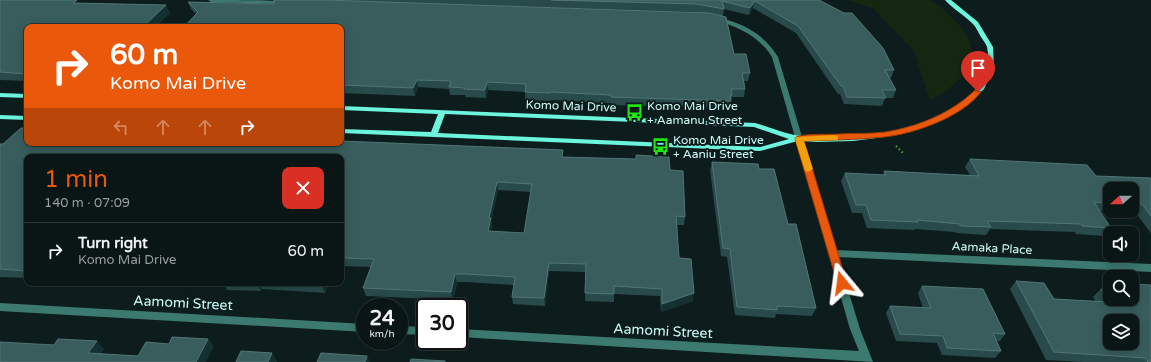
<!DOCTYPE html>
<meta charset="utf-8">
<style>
body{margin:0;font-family:"Varela Round",sans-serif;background:#131f1f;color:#f1f3f6;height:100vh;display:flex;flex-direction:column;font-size:15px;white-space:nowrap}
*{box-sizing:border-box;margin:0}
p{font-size:13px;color:#999fa1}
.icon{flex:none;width:22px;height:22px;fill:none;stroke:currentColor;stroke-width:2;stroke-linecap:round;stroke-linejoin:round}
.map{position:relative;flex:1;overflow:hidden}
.drawer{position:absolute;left:24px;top:154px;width:320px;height:132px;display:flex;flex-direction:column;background:#0a1616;border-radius:8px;box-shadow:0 2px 10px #0003,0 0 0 1px #2a3535}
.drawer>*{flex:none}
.hud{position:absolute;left:24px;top:24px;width:320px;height:122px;border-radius:8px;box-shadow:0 2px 10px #0003,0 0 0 1px #2a3535;background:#ea580c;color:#fff;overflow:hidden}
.needle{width:26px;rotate:249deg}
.buttons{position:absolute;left:1103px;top:182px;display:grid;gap:8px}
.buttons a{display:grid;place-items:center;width:36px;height:36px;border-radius:8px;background:#0a1616;box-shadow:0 2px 10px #0003,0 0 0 1px #2a3535;font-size:20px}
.speed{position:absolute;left:356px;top:298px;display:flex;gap:8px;font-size:20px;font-weight:700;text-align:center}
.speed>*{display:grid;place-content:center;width:52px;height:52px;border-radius:50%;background:#0a1616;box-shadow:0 2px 10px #0003,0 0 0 1px #2a3535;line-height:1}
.speed small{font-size:10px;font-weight:400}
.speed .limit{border:2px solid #111;border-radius:6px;background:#fff;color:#111}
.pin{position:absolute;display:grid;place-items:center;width:34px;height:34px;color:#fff;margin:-41px -17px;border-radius:50% 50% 50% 0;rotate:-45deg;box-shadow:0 0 4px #0007}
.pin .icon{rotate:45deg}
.me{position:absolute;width:44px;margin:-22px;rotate:344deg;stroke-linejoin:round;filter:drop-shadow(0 0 3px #0008)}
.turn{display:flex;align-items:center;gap:14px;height:84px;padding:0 20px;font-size:18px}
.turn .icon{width:52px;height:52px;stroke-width:2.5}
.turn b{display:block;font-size:28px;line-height:34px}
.lanes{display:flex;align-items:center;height:38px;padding:0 20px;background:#0003;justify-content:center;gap:20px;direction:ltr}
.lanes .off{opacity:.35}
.round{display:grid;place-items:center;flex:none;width:42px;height:42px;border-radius:8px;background:#131f1f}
.head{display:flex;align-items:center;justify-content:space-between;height:68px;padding:0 20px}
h1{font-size:24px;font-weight:600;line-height:30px;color:#ea580c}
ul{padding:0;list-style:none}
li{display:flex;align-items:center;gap:12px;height:56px;padding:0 20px;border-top:1px solid #2a3535}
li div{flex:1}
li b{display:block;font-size:15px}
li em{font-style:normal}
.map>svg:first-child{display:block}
.green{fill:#162711}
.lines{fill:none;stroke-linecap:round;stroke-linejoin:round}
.path{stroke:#53a736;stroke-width:2;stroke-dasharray:1.5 2.5;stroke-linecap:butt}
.street{fill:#3c796f;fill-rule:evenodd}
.secondary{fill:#6cf4dc;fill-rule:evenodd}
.wall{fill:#284a4a;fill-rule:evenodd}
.shaded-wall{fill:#153030}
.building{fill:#395d5d;stroke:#517675;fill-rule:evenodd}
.route{fill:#ea580c;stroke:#983908}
.slow{fill:#f59e0b}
.labels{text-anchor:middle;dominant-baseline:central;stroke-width:4;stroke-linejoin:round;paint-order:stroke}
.street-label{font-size:12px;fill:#cefbf7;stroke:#0d1d1d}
.poi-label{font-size:12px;fill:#cefbf7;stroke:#0d1d1d;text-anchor:start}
.near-street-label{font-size:14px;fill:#cefbf7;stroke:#0d1d1d}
</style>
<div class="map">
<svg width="1151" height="362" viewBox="0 0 1151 362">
<rect width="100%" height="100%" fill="#0d1d1d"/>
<!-- green -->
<path class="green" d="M846 0C866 0 887 0 907 0 914 0 922 0 929 0 937 2 947 13 953 19 991 53 964 82 930 101L914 51 873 8Z"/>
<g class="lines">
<!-- path -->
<path class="path" d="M896 146 904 154"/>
<!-- street -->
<path class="street" d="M208 0C220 0 280 0 287 2L284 4 211 2Z
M717 17C744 24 763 33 778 57L836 250 1151 264V272L838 257 860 329 873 362 459 337V329L859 351 850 329 772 57C759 36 738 27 715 20V18Z
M0 303 365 324V332L0 311Z
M399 326 425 327V335L399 334Z"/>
<!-- secondary -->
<path class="secondary" d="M945 0H951L978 22 993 47 994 68 984 89 966 106 943 120 913 131 884 137 853 141 817 142 798 141 760 151 341 133V129L431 132 438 114 341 110V106L755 123C773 128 789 136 808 137 860 140 932 131 971 94 983 82 991 65 987 47 986 44 983 40 981 37 978 32 976 27 973 24 964 15 953 9 945 0ZM445 114 754 127 789 139 760 147 438 133Z
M0 93 27 94V98L0 97Z
M0 115 27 116V120L0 119Z"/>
</g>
<!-- wall -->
<path class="wall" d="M0 0 79 3 170 13 155 27H27V81L0 80Z
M274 0H819L894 70 891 78H889L896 90 893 98H885L882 106 844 104 840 94H838L796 33 753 8 749 15 724 9 723 16 734 54 750 73 748 81H744L745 89 744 97H732L729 108 611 105V103L551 100V101L525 100V92L488 90 486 98 465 97V95H450L449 89 418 87 415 96 341 93V27L196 14 191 9 188 2 274 4ZM409 3 696 12 702 13Z
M0 144 563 157 670 170 685 217 684 225H677L679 258 693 301 661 312 660 296 614 294V302L585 301 586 272 549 271 545 306 513 304 512 297 514 285 466 282H457L453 300 366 296 363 288 371 267 342 266 341 268V157H27V278L0 277ZM498 190 531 192 524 233 491 231 492 226 491 221Z
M970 159 1096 176 1151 178V233L1135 212 1100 211 1111 228 1104 236 1076 234 1075 232 990 229 986 235 956 233 955 232 915 229 914 230 867 228 862 213H852L841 181 845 173 883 175 884 171 970 175 965 167ZM1110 189H1132V211H1110Z
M712 162 759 169 788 224 816 308 812 316 776 314 775 318 735 315 727 257 721 256 710 170Z
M1016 281 1054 299 1096 302 1093 297 1101 289 1151 362H1083L1046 360 1010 289Z
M120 283H187L185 285Z
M223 283H329L325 293 262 289 261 291 227 290Z
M922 286 1005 334 1000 341H996L1001 351 995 358 942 355 937 343 896 341 886 313 890 306 923 308 918 293Z"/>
<!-- shaded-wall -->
<path class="shaded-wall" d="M755 1 753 8 749 15 750 8Z
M166 5 170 13 155 27H143Z
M417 80 418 87 415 96 413 88Z
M487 82 488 90 486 98 485 90Z
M497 182 498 190 491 221 492 226 489 239 488 231 489 218Z
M549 263V271L545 306 544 298Z
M455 274 457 282 453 300 451 292Z
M256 283H259L262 289 261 291Z
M322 283H329L325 293 321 285Z
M694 293 693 301 661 312 662 304Z
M208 339 214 346 206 362H196Z
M97 341 104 349 96 360 88 353Z
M272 353 277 361V362H268Z
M367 356 370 362H365Z"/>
<!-- building -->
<path class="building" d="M0 0H77L73 3 166 5 143 27H27V74L0 72Z
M274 0H325L709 13 726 17 734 54H746L750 73H742L745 89H731L732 95H730L731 101 611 97V95L551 92 550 93 525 92 526 84 487 82 485 90 464 89 465 88 449 87 451 81 417 80 413 88 341 85V27H184L198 12 188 2 274 4Z
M551 0H819L844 13H852L883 48 894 70H885L896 90H882L886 98 847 97 843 86H841L798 26 755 1 750 8 722 1 724 9 697 4Z
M21 128H27V143H341V141L563 150 562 157 636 159V155L669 157 670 170 683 171 685 217 676 216 679 258 691 259 694 293 662 304V289L614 286V294L585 293 586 264 549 263 544 298 512 297 515 277 465 274H455L451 292 363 288 374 259 341 258V157H27V271L0 269V144H3ZM497 182 532 184 524 233 488 231 491 218H489Z
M970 159 1087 165 1096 176 1151 178V216L1142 204H1132V189H1110V203L1094 202 1111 228 1082 226 1081 224 987 221 991 227 960 226V224L917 220 918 222 871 220 866 205H856L845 173 886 175 884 171 979 176Z
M712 162 758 164 759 169H774L788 224H796L816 308 777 306V310L737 307 730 249 723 248Z
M1016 281 1044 283 1054 299 1109 302 1101 289 1110 290V299H1132V284L1151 285V362H1148L1145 358 1054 352ZM1110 321H1132V343H1110Z
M291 283H322L321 285Z
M922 286 983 289 1005 334 993 333 1001 351 947 348 943 336 900 334 890 306 931 308Z
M172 337 208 339 196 362H0V342L54 345 58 339 97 341 88 353 138 356 146 342 169 344Z
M241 351 272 353 268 362H236Z
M321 353 367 356 365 362H317Z
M411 359 445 361V362H410Z"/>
<!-- route -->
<path class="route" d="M975 90 981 92C962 117 914 134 884 137 857 140 830 140 804 141L847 283 846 286H838L795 139 796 137C809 133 825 135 839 134 854 133 870 134 885 132 917 127 952 113 975 90Z"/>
<!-- slow -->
<path class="slow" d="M835 135 838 136V140L804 141 813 169 808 172 805 171 795 139 796 137Z"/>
<!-- icons -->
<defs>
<symbol id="bus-bare" viewBox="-9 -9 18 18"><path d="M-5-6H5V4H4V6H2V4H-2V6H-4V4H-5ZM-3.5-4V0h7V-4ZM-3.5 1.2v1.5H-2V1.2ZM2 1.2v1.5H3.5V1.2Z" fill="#26e312" stroke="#0d1d1d" stroke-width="2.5" paint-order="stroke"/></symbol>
</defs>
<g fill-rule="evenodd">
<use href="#bus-bare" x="622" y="100" width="25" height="25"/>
<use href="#bus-bare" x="648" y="134" width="25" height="25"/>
</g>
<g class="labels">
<!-- street labels -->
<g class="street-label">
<text transform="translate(571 106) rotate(2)">Komo Mai Drive</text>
<text transform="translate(992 248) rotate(3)">Aamaka Place</text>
</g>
<!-- poi labels -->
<g class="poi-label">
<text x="647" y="106">Komo Mai Drive<tspan x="647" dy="14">+ Aamanu Street</tspan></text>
<text x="673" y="140">Komo Mai Drive<tspan x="673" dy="14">+ Aaniu Street</tspan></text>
</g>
<!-- near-street labels -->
<g class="near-street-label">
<text transform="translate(183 303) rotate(3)">Aamomi Street</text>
<text transform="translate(663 331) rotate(3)">Aamomi Street</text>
</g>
</g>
</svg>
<div class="buttons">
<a><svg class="needle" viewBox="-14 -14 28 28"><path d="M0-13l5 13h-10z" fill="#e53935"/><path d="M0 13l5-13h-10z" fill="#999fa1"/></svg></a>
<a><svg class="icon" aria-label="sound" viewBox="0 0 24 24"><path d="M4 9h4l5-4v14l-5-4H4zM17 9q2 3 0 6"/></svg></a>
<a><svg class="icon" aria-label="search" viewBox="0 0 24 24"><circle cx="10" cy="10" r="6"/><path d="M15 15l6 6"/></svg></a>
<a><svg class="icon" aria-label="layers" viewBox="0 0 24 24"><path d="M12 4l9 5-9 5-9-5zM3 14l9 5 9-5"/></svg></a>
</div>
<div class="speed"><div>24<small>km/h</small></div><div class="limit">30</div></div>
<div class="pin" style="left:978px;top:92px;background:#d93025"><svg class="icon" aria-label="arrive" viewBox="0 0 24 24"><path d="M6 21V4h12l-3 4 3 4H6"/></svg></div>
<svg class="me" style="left:842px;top:283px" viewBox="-20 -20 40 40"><path d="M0-17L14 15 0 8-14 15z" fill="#ea580c" stroke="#fff" stroke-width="4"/></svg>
<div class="hud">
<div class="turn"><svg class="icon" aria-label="right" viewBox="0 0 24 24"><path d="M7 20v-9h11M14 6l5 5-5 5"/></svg><div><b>60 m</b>Komo Mai Drive</div></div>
<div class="lanes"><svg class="icon off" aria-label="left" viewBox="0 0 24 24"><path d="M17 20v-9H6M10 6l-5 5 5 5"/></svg><svg class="icon off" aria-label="ahead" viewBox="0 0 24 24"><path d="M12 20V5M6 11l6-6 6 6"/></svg><svg class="icon off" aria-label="ahead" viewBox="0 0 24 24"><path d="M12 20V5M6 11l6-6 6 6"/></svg><svg class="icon" aria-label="right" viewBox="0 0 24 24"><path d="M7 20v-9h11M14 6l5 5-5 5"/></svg></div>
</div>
<section class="drawer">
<div class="head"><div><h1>1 min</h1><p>140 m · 07:09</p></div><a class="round" style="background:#d93025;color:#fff"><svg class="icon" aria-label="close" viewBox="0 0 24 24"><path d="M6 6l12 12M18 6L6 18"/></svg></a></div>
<ul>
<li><svg class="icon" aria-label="right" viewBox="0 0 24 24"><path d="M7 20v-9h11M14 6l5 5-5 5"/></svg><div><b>Turn right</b><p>Komo Mai Drive</p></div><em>60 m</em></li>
</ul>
</section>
</div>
